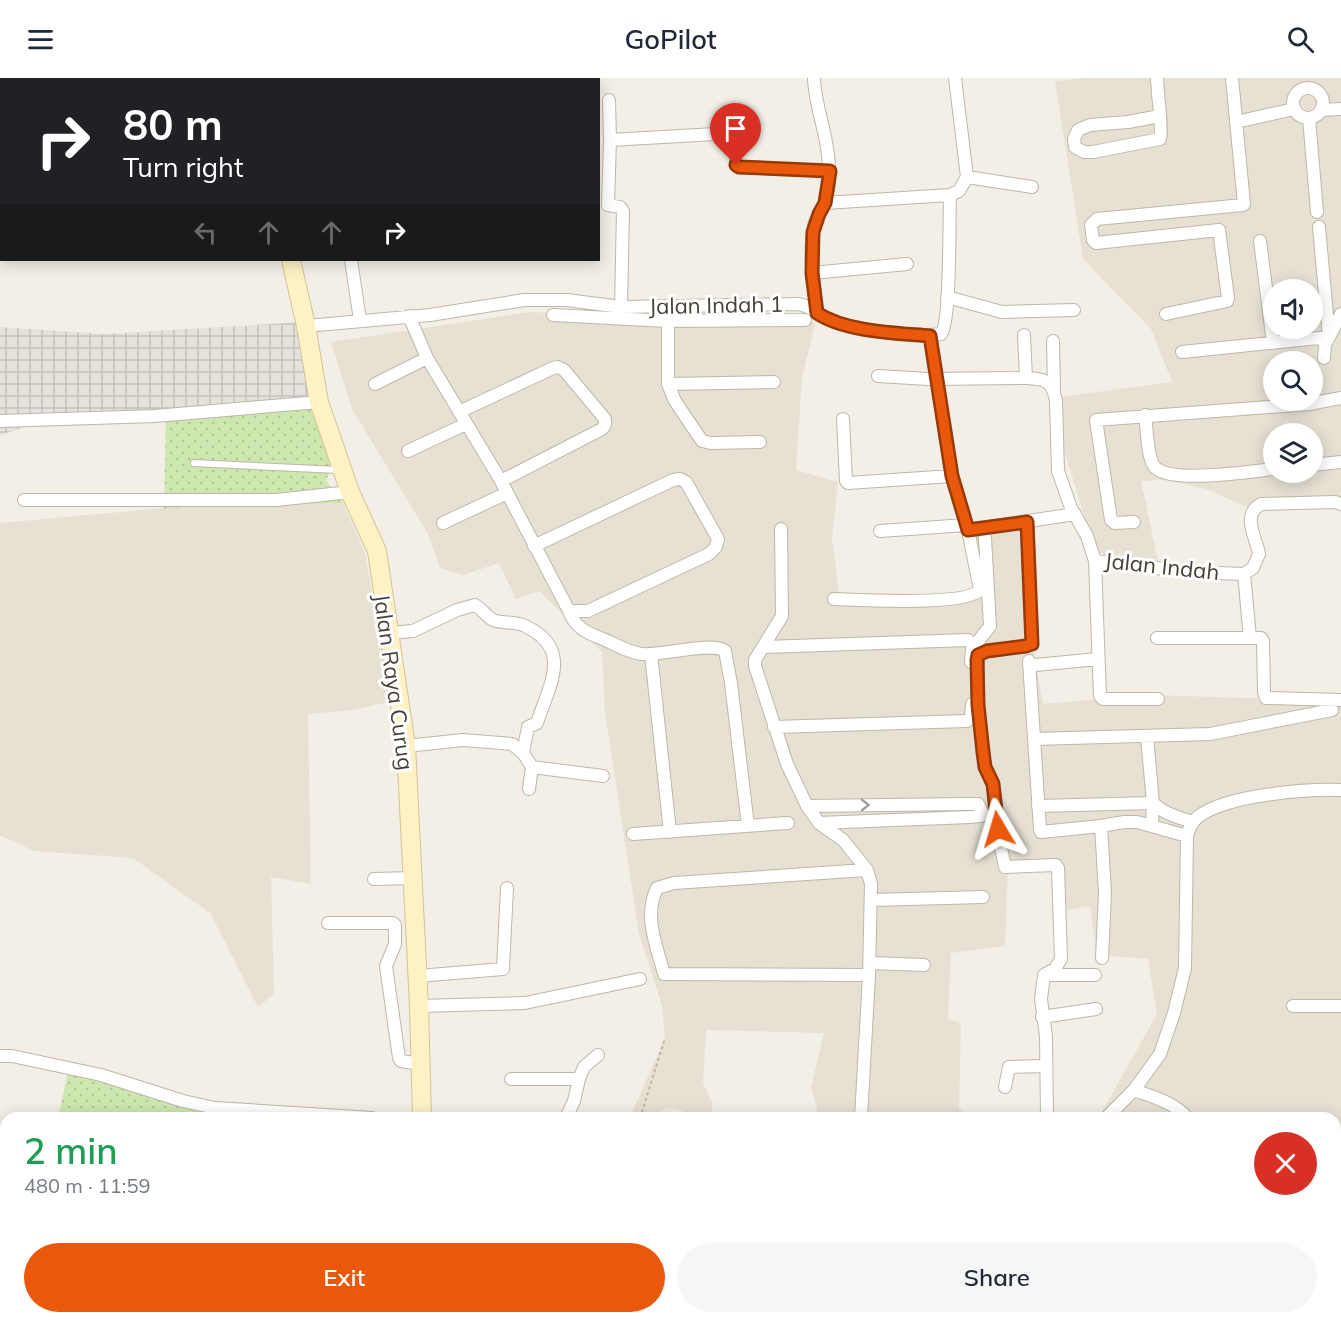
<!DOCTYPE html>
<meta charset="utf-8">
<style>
body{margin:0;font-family:Mulish,sans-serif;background:#f6f6f7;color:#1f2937;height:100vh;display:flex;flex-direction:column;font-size:22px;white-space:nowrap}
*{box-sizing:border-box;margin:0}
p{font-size:20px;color:#747a83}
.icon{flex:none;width:33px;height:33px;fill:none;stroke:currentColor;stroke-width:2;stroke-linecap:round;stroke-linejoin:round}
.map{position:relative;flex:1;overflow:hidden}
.side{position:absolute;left:0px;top:1034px;width:1341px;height:212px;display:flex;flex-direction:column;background:#fff;border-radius:18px 18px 0 0;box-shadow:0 3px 15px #0003}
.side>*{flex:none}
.hud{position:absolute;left:0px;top:0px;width:600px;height:183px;box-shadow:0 3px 15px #0003;background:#202124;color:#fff;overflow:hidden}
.buttons{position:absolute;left:1263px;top:201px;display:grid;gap:12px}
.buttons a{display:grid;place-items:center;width:60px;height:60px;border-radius:50%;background:#fff;box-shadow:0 3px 15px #0003;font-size:30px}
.pin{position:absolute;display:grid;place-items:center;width:51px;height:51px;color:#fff;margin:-62px -26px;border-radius:50% 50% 50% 0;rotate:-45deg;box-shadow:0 0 6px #0007}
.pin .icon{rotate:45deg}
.me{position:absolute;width:66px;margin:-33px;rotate:353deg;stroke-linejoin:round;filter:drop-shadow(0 0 4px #0008)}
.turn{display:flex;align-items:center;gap:21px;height:126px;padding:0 24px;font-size:27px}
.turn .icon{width:78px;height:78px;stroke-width:2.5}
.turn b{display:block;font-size:42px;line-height:51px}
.lanes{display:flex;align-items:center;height:57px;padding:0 24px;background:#0003;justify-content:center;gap:30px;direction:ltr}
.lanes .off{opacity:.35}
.round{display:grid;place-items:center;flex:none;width:63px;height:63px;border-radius:32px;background:#f6f6f7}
.head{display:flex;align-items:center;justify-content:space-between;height:102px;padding:0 24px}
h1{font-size:36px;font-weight:600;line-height:45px;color:#1e9e55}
.cta{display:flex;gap:12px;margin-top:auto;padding:12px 24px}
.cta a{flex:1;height:69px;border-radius:36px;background:#ea580c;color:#fff;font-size:24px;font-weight:600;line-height:69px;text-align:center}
.cta a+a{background:#f6f6f7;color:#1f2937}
header{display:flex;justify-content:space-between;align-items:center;height:78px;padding:0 24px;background:#fff;font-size:27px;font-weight:600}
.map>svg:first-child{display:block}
.residential{fill:#e7e1d4;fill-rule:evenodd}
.industrial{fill:url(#industrial-grid)}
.grass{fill:url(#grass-dots)}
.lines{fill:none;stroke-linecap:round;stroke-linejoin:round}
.lane-casing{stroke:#beb7a9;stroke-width:8}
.street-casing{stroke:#beb7a9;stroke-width:14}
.secondary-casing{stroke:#d3c496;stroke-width:20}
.path{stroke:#c0b39a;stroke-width:2;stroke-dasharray:3 3;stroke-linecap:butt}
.lane{stroke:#fff;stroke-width:6}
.street{stroke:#fff;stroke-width:12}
.secondary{stroke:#fef1c5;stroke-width:18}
.oneway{stroke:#a2a09a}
.route-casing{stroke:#983908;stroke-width:15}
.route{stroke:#ea580c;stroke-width:10}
.labels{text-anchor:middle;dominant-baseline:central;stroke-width:6;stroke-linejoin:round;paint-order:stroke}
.street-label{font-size:22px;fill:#464035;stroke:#fff}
</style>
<header><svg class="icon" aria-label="menu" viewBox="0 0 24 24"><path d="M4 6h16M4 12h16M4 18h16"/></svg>GoPilot<svg class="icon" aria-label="search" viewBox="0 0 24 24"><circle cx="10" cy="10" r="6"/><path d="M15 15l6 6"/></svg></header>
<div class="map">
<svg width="1341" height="1244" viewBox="0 0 1341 1244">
<defs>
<pattern id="industrial-grid" width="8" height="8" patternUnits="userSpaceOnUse" patternTransform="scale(1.5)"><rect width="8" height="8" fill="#e5e1db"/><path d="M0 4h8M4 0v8" fill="none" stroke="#c6c2bd"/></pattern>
<pattern id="grass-dots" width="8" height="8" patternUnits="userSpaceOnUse" patternTransform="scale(1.5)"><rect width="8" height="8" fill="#cde7af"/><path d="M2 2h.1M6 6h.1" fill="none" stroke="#b1c797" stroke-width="1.8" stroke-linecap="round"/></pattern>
</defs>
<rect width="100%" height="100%" fill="#f3efe6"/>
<!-- residential -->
<path class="residential" d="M1085 0H1341V423L1270 421 1246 429 1207 411 1163 402 1141 403 1158 483 1107 479 1094 470 1063 368 1060 319 1172 304 1151 251 1083 181 1055 3ZM1274 212H1312V250H1274ZM1274 284H1312V322H1274ZM1274 356H1312V394H1274Z
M530 234 673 239 801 236 815 246 802 299 796 392 838 404 832 460 840 523 981 518 972 454 1023 449 1034 574 1043 626 1152 617 1341 623V1244H1129L1122 1239H1335V1040L1099 1039 1157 936 1148 881 1097 877 1090 828 1063 833 1061 787 1008 788 1005 868 951 875 948 942 961 945 959 1030 967 1039H816L817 1031 811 1009 824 955 706 952 703 1005 713 1026 710 1039 668 1030 645 1039H630L665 960 662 928 639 856 605 635 602 574 539 513 516 521 499 485 463 497 440 490 428 456 352 331 331 264Z
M343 425 365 475 383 577 395 623 352 632 308 636 311 806 271 799 274 916 258 929 210 835 133 780 34 773 0 757V445L164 430Z
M686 1239H825L826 1244H685Z
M906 1239H1058L1059 1244H902Z"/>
<!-- industrial -->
<path class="industrial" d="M304 244 326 325 166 338 69 335 0 357V249L104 256Z"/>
<!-- grass -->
<path class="grass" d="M326 325 338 377 326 402 343 425 164 430 166 338Z
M70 985 234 1031 233 1040H58Z
M0 1092H6V1181H0Z
M34 1239H91L90 1244H33Z"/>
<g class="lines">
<defs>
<path id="lane" d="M194 385 338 392"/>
<path id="street" d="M170 0V2
M814 0C815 31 829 59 829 91 830 101 828 118 824 127 821 134 816 140 814 148 808 175 814 207 817 235
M1157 0C1157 12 1163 54 1160 61L1093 74H1084L1075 69 1074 61 1078 52 1090 47 1128 44 1160 38
M465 2 466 0
M1293 25a15 15 0 1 1 30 0a15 15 0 1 1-30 0Z
M609 22 610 62 608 127 620 129 623 133 621 229
M1322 32 1341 31
M0 34H2
M1309 40 1317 134
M1236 44 1294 31
M610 62 733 55 736 58V84L739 89 830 93
M0 88 2 89
M967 99 1032 109
M825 125 950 117
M0 153 2 154
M1260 163 1273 265
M351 182 360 242
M812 195 907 186
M947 219 1002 234 1074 232
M668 236V306L774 304
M1166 236 1227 223 1228 220 1219 152 1096 165 1093 162 1091 147 1097 141 1243 127 1244 126 1232 0
M553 237 667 243 805 242
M409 238 427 280 501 403 602 351 605 347V341L564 292 558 289 553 290 459 334
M306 248 430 237 524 222H567L621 229 797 226C811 227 817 237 830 242 853 252 916 260 941 256 951 245 949 139 950 117L959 113 967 99 955 0
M1024 257 1026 300
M1053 263 1054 312
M1182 274 1329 259 1319 149
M1324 280 1325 267 1341 236
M878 298 928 301 1026 300C1045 301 1052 302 1056 323L1058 393 1071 430 1087 458 1095 483 1100 618 1103 621H1158
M375 306 427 280
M668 306 675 323 702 363 711 365 760 364
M1145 337C1147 350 1147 378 1154 388 1167 407 1251 393 1274 391
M843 341 846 403 848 405 952 398
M0 343 155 338 319 324
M408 373 466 346
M1312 387 1341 384
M501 403 569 533H588L709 476 716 469 718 461 686 404 680 401 673 402 534 468
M24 422H276L350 414
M1027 444 1032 566 1026 568 987 573 978 577V627L983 674 985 689 993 706 1001 770 1005 789 1056 787 1058 790 1061 881 1055 891 1044 897
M1134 444 1115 445 1111 442 1096 342 1309 326 1341 320
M443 445 507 415
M781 451 782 538 755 582V588L787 686 807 728 819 745 843 762 867 792 871 806 869 897 861 1040
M968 452 1075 436
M880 453 966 447
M1095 483 1191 494 1244 496 1253 490 1259 476C1256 459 1241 437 1261 426L1335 424 1341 426
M1244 496 1250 560
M834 521C860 522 966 528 980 512L968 452 952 398 930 258
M569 533C575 550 587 555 603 561 615 566 629 575 642 576 661 578 712 563 725 573L731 605 748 748
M388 555 413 553 457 532 475 527C482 531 486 538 493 542 503 546 515 543 525 548 574 571 549 607 537 645L528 649 523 675
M1157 560H1261L1263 563 1264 614 1266 620 1341 622
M764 569 968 562
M651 576 670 754
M1029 583 1040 752 1041 754 1101 748 1124 744H1137L1187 758
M971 584 972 571 990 548 985 460
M1035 587 1098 581
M774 649 967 643 971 639 972 626
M1147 659 1153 725C1164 736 1178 739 1192 744
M1034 661 1210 656 1332 632
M406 668 463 662 512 666 523 675 532 689 603 698
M529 711 532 689
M807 728 965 726H978L982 734 981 738 970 739 819 745
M1038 728 1153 725 1152 747
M1101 748 1105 815 1102 880
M633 756 788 745
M867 792 674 805 657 810C643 838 657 869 664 896L869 897
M374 801 413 800
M872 822 983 819
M328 845H393L395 847V866L386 888 399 980 401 983 420 986
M870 885 924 887
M418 898 503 891 507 810
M419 928 525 925 640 901
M1293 928H1341
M1042 939 1096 931
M0 978H12L101 997 183 1023 215 1030 372 1040
M511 1001H579L574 1023 566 1040
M579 1001 584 989 598 977
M1005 1009 1009 989 1045 988
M1134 1012C1153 1019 1174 1024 1187 1040
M1047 1040 1046 958 1041 921 1044 897H1095
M1106 1040 1134 1012 1160 976 1174 935 1185 890 1187 758C1189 750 1192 743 1199 738 1228 717 1304 711 1341 712
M1039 1239V1244
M1192 1239 1193 1240
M373 1244 374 1239
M529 1244 581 1239 603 1244
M835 1244 889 1240 893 1244
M964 1244V1239"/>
<path id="secondary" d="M250 0 251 2
M291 182 306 248 319 324 350 414 377 473 406 668 419 928 422 1040
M428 1239V1244
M1115 1239 1122 1244"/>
</defs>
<!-- lane casing -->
<use href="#lane" class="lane-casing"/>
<!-- street casing -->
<use href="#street" class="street-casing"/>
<!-- secondary casing -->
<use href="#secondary" class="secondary-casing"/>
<!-- path -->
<path class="path" d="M640 1040 665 960"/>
<!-- lane -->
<use href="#lane" class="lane"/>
<!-- street -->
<use href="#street" class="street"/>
<!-- secondary -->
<use href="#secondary" class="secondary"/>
</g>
<!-- one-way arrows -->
<defs><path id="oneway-chevron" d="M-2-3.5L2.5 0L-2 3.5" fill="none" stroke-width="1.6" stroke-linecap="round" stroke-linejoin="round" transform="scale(1.5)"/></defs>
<use class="oneway" href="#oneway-chevron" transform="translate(865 727) rotate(-1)"/>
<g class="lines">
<defs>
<path id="route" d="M736 87 739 89 830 93 825 125 819 136 813 154 812 195 817 235C846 254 895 255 930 258L952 398 968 452 1027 444 1032 566 1026 568 987 573 978 577 977 582 978 627 983 674 985 689 993 706 998 751"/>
</defs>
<!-- route casing -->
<use href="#route" class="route-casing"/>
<!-- route -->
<use href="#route" class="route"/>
</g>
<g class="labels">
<!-- street labels -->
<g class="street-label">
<text transform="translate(716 227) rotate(-1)">Jalan Indah 1</text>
<text transform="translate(1162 488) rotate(6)">Jalan Indah</text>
<text transform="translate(394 604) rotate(82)">Jalan Raya Curug</text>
</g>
</g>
</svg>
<div class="buttons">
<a><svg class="icon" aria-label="sound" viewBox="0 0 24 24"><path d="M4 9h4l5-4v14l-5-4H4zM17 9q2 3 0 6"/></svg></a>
<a><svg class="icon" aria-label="search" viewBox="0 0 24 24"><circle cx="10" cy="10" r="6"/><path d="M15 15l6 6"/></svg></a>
<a><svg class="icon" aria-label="layers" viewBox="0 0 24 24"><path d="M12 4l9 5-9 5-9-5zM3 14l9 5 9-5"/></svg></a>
</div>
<div class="pin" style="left:736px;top:87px;background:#d93025"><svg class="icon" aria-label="arrive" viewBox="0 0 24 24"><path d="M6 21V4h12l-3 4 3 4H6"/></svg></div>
<svg class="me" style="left:998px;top:751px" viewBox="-20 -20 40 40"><path d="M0-17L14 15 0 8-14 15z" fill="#ea580c" stroke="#fff" stroke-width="4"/></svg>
<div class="hud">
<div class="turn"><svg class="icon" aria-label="right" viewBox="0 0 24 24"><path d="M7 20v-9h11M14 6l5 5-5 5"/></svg><div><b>80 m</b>Turn right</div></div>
<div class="lanes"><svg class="icon off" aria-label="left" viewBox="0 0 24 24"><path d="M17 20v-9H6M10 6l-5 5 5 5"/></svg><svg class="icon off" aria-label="ahead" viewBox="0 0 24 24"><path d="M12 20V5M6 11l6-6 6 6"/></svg><svg class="icon off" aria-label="ahead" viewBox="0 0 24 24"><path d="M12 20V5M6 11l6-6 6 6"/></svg><svg class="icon" aria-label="right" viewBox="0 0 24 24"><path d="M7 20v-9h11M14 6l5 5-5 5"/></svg></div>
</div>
<section class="side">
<div class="head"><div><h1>2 min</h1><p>480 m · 11:59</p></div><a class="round" style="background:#d93025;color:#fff"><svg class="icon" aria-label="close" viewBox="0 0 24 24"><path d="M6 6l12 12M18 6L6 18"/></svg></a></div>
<div class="cta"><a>Exit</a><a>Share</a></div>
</section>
</div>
